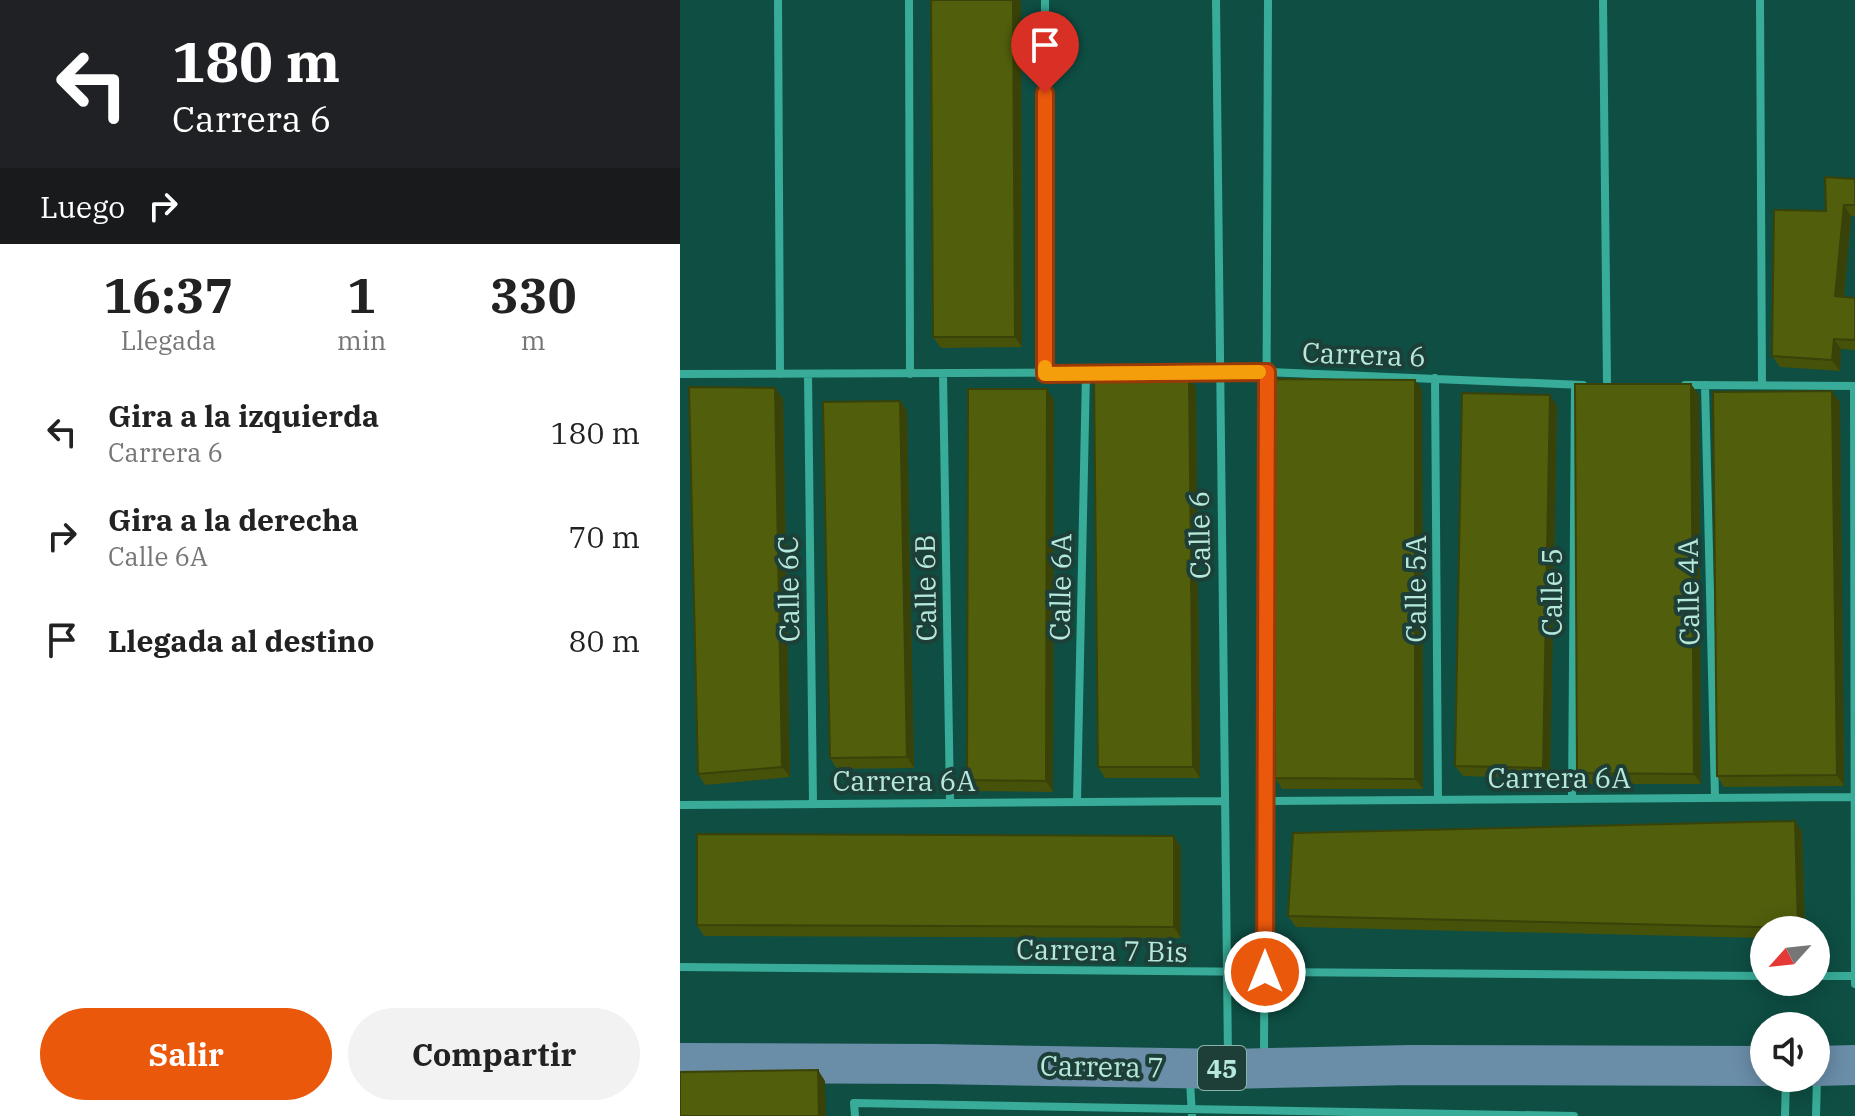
<!DOCTYPE html>
<html lang="es">
<style>
body{margin:0;font-family:"IBM Plex Serif",serif;background:#f2f2f2;color:#222;height:100vh;display:flex;flex-direction:column;font-size:30px;white-space:nowrap}
*{box-sizing:border-box;margin:0}
p{font-size:26px;color:#767676}
.icon{flex:none;width:44px;height:44px;fill:none;stroke:currentColor;stroke-width:2;stroke-linecap:round;stroke-linejoin:round}
.map{position:relative;flex:1;overflow:hidden}
.sheet{display:flex;flex-direction:column;background:#fff;width:680px}
.sheet>*{flex:none}
.top-card{background:#202124;color:#fff;overflow:hidden}
.needle{width:52px;rotate:243deg}
.tools{position:absolute;left:1070px;top:916px;display:grid;gap:16px}
.tools a{display:grid;place-items:center;width:80px;height:80px;border-radius:50%;background:#fff;box-shadow:0 4px 20px #0003;font-size:40px}
.pin{position:absolute;display:grid;place-items:center;width:68px;height:68px;color:#fff;margin:-82px -34px;border-radius:50% 50% 50% 0;rotate:-45deg;box-shadow:0 0 8px #0007}
.pin .icon{rotate:45deg}
.me{position:absolute;width:88px;margin:-44px;rotate:0deg;stroke-linejoin:round;filter:drop-shadow(0 0 6px #0008)}
.turn{display:flex;align-items:center;gap:28px;height:168px;padding:0 40px;font-size:36px}
.turn .icon{width:104px;height:104px;stroke-width:2.5}
.turn b{display:block;font-size:56px;line-height:68px}
.then{display:flex;align-items:center;height:76px;padding:0 40px;background:#0003;gap:16px;font-size:30px}
.eta{display:flex;justify-content:space-evenly;align-items:center;height:136px;text-align:center}
.eta b{font-size:48px;font-weight:800;line-height:56px}
.primary-button{display:flex;gap:16px;margin-top:auto;padding:16px 40px}
.primary-button a{flex:1;height:92px;border-radius:48px;background:#ea580c;color:#fff;font-size:32px;font-weight:800;line-height:92px;text-align:center}
.primary-button a+a{background:#f2f2f2;color:#222}
ul{padding:0;list-style:none}
li{display:flex;align-items:center;gap:24px;height:104px;padding:0 40px}
li div{flex:1}
li b{display:block;font-size:30px}
li em{font-style:normal}
main{display:flex;flex:1;min-height:0}
.map>svg:first-child{display:block}
.lines{fill:none;stroke-linecap:round;stroke-linejoin:round}
.street{stroke:#38ac98;stroke-width:8}
.primary{stroke:#6a8da8;stroke-width:40}
.wall{fill:#46510a}
.shaded-wall{fill:#394208}
.building{fill:#515e0c;stroke:#394208;stroke-width:2}
.route-casing{stroke:#983908;stroke-width:20}
.route{stroke:#ea580c;stroke-width:14}
.slow{stroke:#f59e0b;stroke-width:14}
.labels{text-anchor:middle;dominant-baseline:central;stroke-width:8;stroke-linejoin:round;paint-order:stroke}
.shield{fill:#1d3f38;stroke:#88b5ab;stroke-width:2}
.shield-label{font-size:26px;font-weight:bold;fill:#b6e8dc}
.street-label{font-size:28px;fill:#b6e8dc;stroke:#1d3f38}
</style>
<main>
<section class="sheet">
<div class="top-card">
<div class="turn"><svg class="icon" aria-label="left" viewBox="0 0 24 24"><path d="M17 20v-9H6M10 6l-5 5 5 5"/></svg><div><b>180 m</b>Carrera 6</div></div>
<div class="then">Luego<svg class="icon" aria-label="right" viewBox="0 0 24 24"><path d="M7 20v-9h11M14 6l5 5-5 5"/></svg></div>
</div>
<div class="eta">
<div><b>16:37</b><p>Llegada</p></div>
<div><b>1</b><p>min</p></div>
<div><b>330</b><p>m</p></div>
</div>
<ul>
<li><svg class="icon" aria-label="left" viewBox="0 0 24 24"><path d="M17 20v-9H6M10 6l-5 5 5 5"/></svg><div><b>Gira a la izquierda</b><p>Carrera 6</p></div><em>180 m</em></li>
<li><svg class="icon" aria-label="right" viewBox="0 0 24 24"><path d="M7 20v-9h11M14 6l5 5-5 5"/></svg><div><b>Gira a la derecha</b><p>Calle 6A</p></div><em>70 m</em></li>
<li><svg class="icon" aria-label="arrive" viewBox="0 0 24 24"><path d="M6 21V4h12l-3 4 3 4H6"/></svg><div><b>Llegada al destino</b></div><em>80 m</em></li>
</ul>
<div class="primary-button"><a>Salir</a><a>Compartir</a></div>
</section>
<div class="map">
<svg width="1175" height="1116" viewBox="0 0 1175 1116">
<rect width="100%" height="100%" fill="#0e4e43"/>
<g class="lines">
<!-- street -->
<path class="street" d="M98 0 100 374
M229 0 230 374
M536 0 548 1059
M923 0 927 385
M1080 0 1082 385
M0 374 587 372 903 385
M128 374 133 803
M263 374 270 802
M365 374V0
M755 378 758 800
M1005 385 1175 386
M1025 385 1035 798
M1174 386 1175 984
M892 799 895 385
M585 801 1174 797
M397 802 406 373
M0 805 544 801
M0 967 1084 976
M1136 976H1175
M584 1059 588 0
M510 1081 512 1116
M175 1116 174 1103 894 1116
M1105 1116 1106 1078
M1136 1116 1137 1077"/>
<!-- primary -->
<path class="primary" d="M0 1063 252 1064 548 1069 730 1065 1084 1066
M1136 1066 1175 1065"/>
</g>
<!-- wall -->
<path class="wall" d="M251 0H341L342 347 261 348 253 337Z
M1175 179V216H1171L1164 297 1175 298V350L1161 349 1160 371 1100 367 1092 356 1146 211Z
M95 388 103 399 110 777 25 785 18 774Z
M516 388 520 778H425L418 767Z
M742 390 743 789H602L595 778Z
M1019 395 1021 784H905L897 773Z
M374 400 373 792 295 791 287 780Z
M220 401 227 411 234 768 157 769 150 758Z
M1160 402 1164 786 1044 787 1037 776Z
M877 406 870 779 783 776 775 766Z
M1115 821 1122 832 1125 930H1084V938L616 927 608 916Z
M494 836 501 847V938L24 936 17 925Z"/>
<!-- shaded-wall -->
<path class="shaded-wall" d="M333 0H341L342 347 335 337Z
M1164 205 1171 216 1163 307 1155 296Z
M1154 339 1161 349 1160 371 1152 360Z
M509 377 516 388 520 778 513 767Z
M735 380 742 390 743 789 735 779Z
M1011 384 1019 395 1021 784 1014 774Z
M95 388 103 399 110 777 102 767Z
M367 389 374 400 373 792 366 781Z
M1152 391 1160 402 1164 786 1157 775Z
M870 395 877 406 870 779 863 768Z
M220 401 227 411 234 768 227 757Z
M1115 821 1122 832 1125 930H1119L1118 928Z
M494 836 501 847V938L494 927Z
M138 1070 145 1081 146 1116H139Z"/>
<!-- building -->
<path class="building" d="M251 0H333L335 337H253Z
M1145 177 1175 179V205H1164L1155 296 1175 298V340L1154 339 1152 360 1092 356 1094 210 1146 211Z
M509 377 513 767H418L414 378Z
M594 379 735 380V779L595 778Z
M895 384H1011L1014 774 897 773Z
M9 387 95 388 102 767 18 774Z
M288 389H367L366 781 287 780Z
M1152 391 1157 775 1037 776 1033 392Z
M782 393 870 395 863 768 775 766Z
M220 401 227 757 150 758 143 402Z
M1115 821 1118 928 608 916 613 833Z
M17 834 494 836V927L17 925Z
M138 1070 139 1116H0V1072Z"/>
<g class="lines">
<defs>
<path id="route" d="M365 93V374L587 372 585 972"/>
</defs>
<!-- route casing -->
<use href="#route" class="route-casing"/>
<!-- route -->
<use href="#route" class="route"/>
<!-- slow -->
<path class="slow" d="M365 367V374L579 372"/>
</g>
<g class="labels">
<!-- shield labels -->
<rect class="shield" x="518" y="1046" width="48" height="44" rx="6"/>
<g class="shield-label">
<text x="542" y="1068">45</text>
</g>
<!-- street labels -->
<g class="street-label">
<text transform="translate(684 354) rotate(2)">Carrera 6</text>
<text transform="translate(519 535) rotate(-91)">Calle 6</text>
<text transform="translate(380 587) rotate(-89)">Calle 6A</text>
<text transform="translate(245 588) rotate(-91)">Calle 6B</text>
<text transform="translate(108 589) rotate(-91)">Calle 6C</text>
<text transform="translate(735 589) rotate(-90)">Calle 5A</text>
<text transform="translate(871 592) rotate(-90)">Calle 5</text>
<text transform="translate(1008 592) rotate(-91)">Calle 4A</text>
<text x="879" y="777">Carrera 6A</text>
<text x="224" y="780">Carrera 6A</text>
<text transform="translate(422 950) rotate(1)">Carrera 7 Bis</text>
<text transform="translate(422 1066) rotate(1)">Carrera 7</text>
</g>
</g>
</svg>
<div class="tools">
<a><svg class="needle" viewBox="-14 -14 28 28"><path d="M0-13l5 13h-10z" fill="#e53935"/><path d="M0 13l5-13h-10z" fill="#767676"/></svg></a>
<a><svg class="icon" aria-label="sound" viewBox="0 0 24 24"><path d="M4 9h4l5-4v14l-5-4H4zM17 9q2 3 0 6"/></svg></a>
</div>
<div class="pin" style="left:365px;top:93px;background:#d93025"><svg class="icon" aria-label="arrive" viewBox="0 0 24 24"><path d="M6 21V4h12l-3 4 3 4H6"/></svg></div>
<svg class="me" style="left:585px;top:972px" viewBox="-20 -20 40 40"><circle r="17" fill="#ea580c" stroke="#fff" stroke-width="3"/><path d="M0-11L8 9 0 5-8 9z" fill="#fff"/></svg>
</div>
</main>
